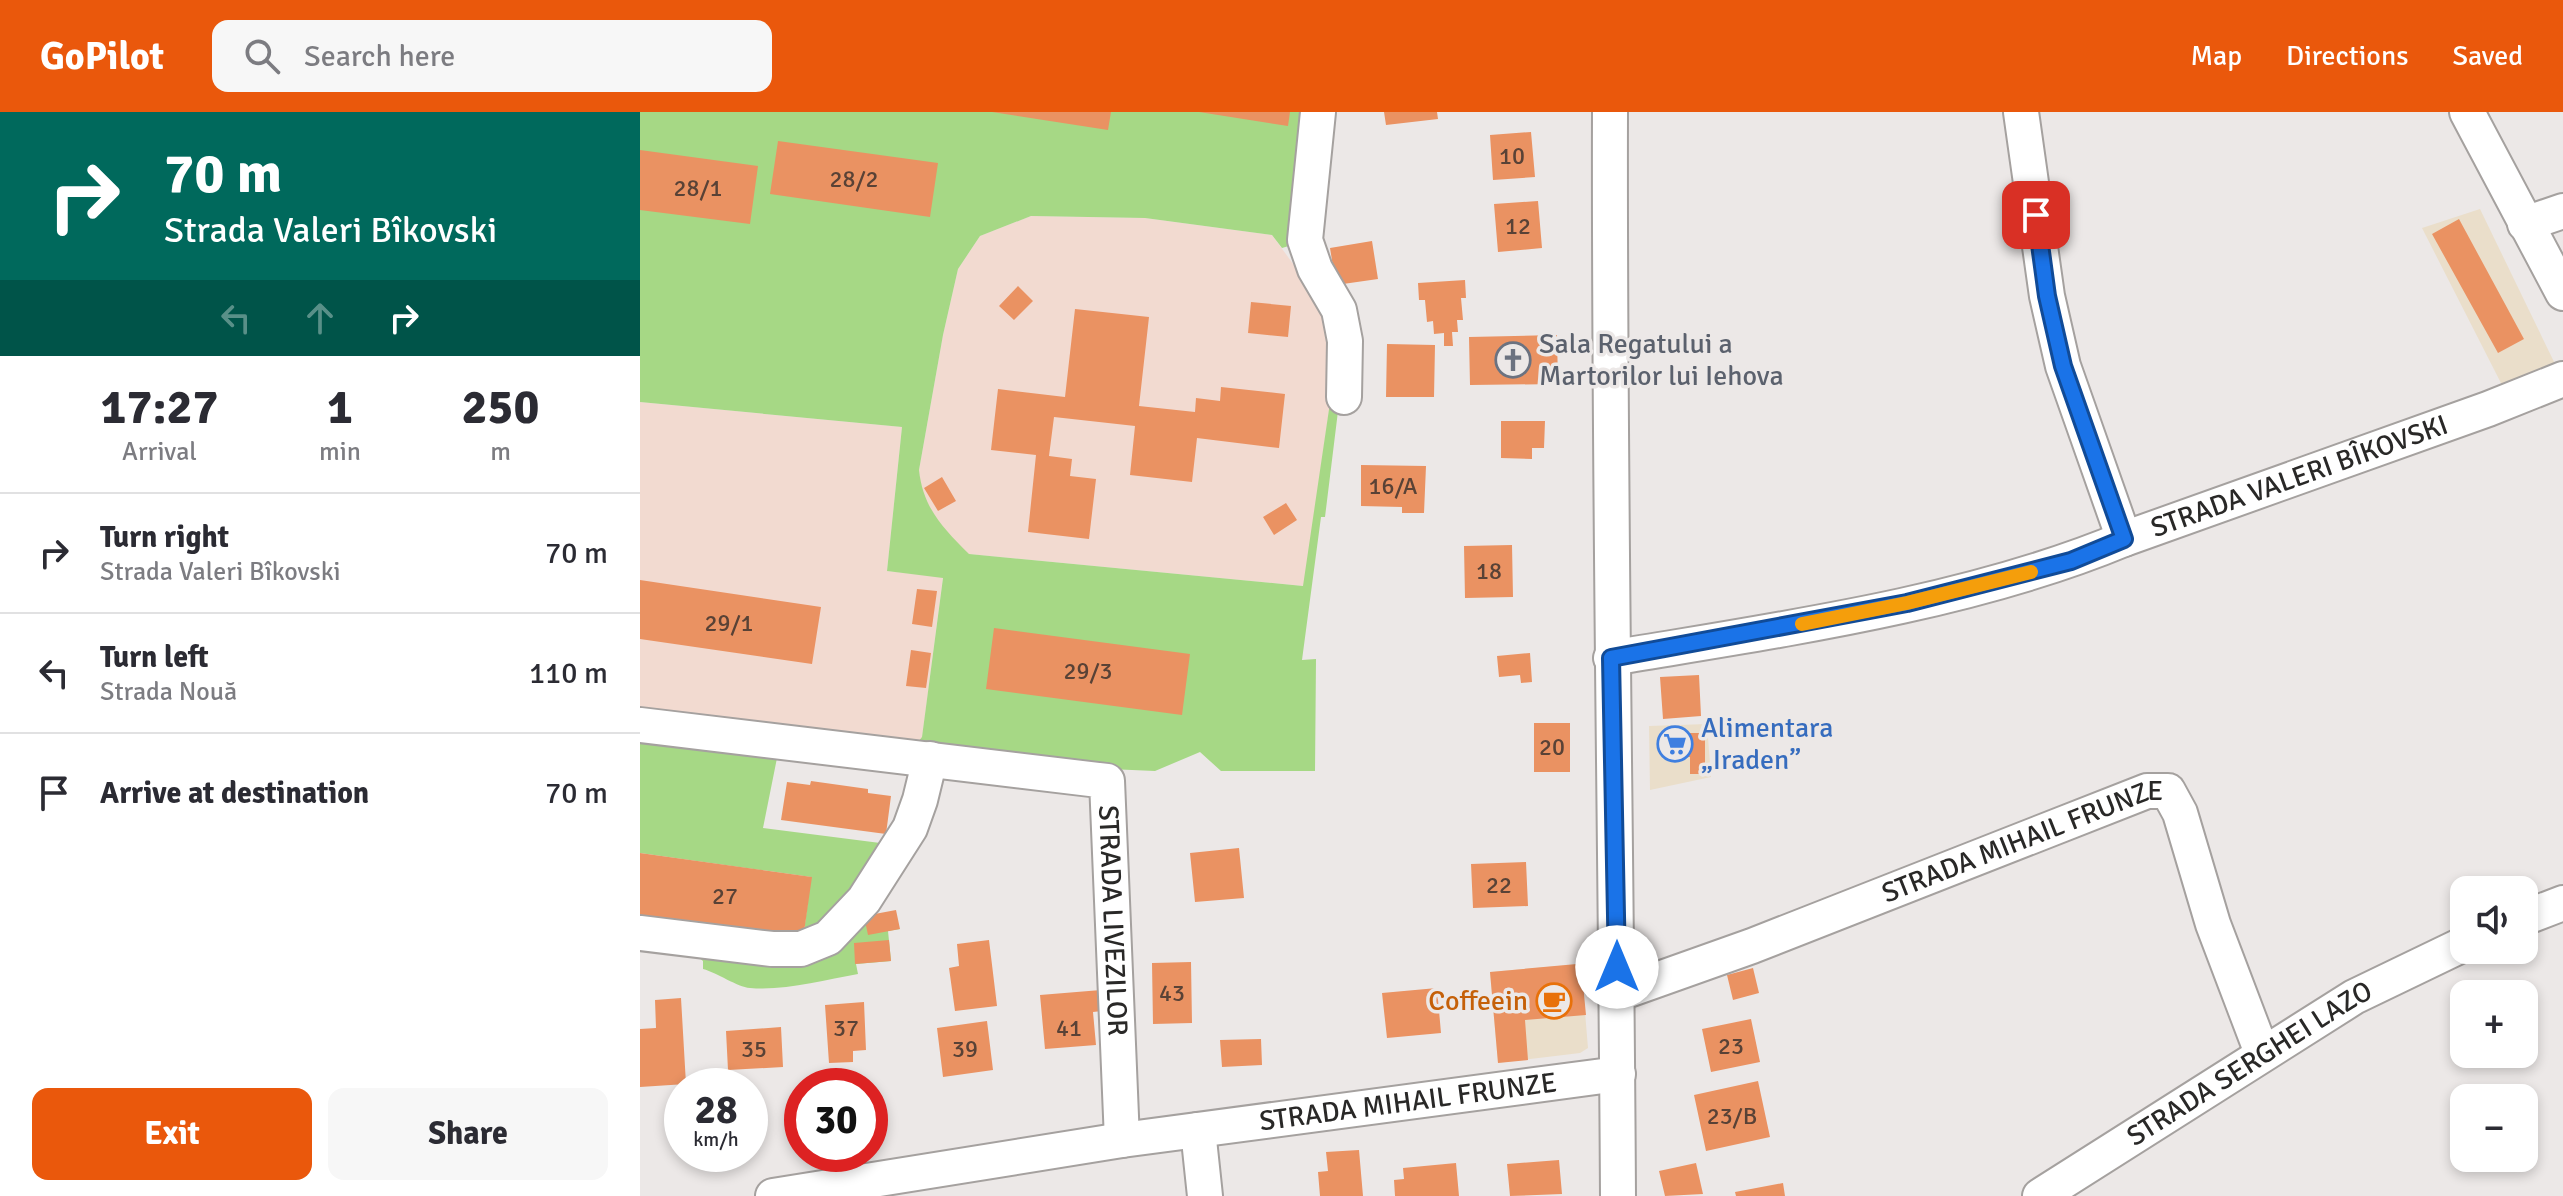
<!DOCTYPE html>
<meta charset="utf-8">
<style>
body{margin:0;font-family:Signika,sans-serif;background:#f7f7f7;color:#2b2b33;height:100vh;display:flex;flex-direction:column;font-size:30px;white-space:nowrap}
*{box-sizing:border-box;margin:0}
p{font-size:26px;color:#7c7c81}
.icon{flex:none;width:44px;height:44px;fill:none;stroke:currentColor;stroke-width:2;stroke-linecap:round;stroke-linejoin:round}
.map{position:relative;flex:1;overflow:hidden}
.panel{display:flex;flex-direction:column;background:#fff;width:640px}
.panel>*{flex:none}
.guide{background:#00695c;color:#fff;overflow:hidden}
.tools{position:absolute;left:1810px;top:764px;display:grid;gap:16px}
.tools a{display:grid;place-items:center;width:88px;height:88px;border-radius:16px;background:#fff;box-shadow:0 4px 12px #0003;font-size:40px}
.speed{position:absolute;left:24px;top:956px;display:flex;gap:16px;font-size:40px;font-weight:700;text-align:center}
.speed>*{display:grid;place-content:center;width:104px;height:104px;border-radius:50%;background:#fff;box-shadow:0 4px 12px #0003;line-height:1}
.speed small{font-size:20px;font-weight:400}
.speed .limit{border:12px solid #d22;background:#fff;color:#111}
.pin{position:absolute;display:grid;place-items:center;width:68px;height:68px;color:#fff;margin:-34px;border-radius:16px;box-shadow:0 4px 12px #0006}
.me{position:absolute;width:88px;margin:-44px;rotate:0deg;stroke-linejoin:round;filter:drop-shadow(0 0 6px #0008)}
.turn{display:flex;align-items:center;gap:28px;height:168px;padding:0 32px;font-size:36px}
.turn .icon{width:104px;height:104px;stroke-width:2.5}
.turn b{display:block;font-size:56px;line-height:68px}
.lanes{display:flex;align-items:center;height:76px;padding:0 32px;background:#0003;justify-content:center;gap:40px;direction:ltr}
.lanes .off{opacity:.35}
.eta{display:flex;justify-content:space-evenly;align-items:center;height:136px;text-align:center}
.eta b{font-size:48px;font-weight:800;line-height:56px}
.primary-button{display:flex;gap:16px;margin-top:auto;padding:16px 32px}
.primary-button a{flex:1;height:92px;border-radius:16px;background:#ea580c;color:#fff;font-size:32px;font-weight:800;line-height:92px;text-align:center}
.primary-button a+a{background:#f7f7f7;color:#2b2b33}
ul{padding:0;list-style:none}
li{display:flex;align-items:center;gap:24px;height:120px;padding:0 32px;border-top:2px solid #e1e1e2}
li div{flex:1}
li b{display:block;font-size:30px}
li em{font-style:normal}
header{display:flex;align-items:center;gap:48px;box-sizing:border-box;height:112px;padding:0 40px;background:#ea580c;color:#fff}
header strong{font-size:38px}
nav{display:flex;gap:44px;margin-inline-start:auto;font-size:28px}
.search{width:560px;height:72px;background:#f7f7f7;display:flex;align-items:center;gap:20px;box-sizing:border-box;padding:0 28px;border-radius:16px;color:#7c7c81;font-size:30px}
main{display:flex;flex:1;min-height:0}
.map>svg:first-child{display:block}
.commercial{fill:#eadeca}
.education{fill:#f2dad0}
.green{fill:#a6d885}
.building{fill:#ea9262}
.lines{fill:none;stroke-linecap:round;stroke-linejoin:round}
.minor-casing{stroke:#a5a19f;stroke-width:38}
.minor{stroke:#fff;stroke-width:34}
.route-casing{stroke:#114b97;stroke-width:20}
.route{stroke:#1a73e8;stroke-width:14}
.slow{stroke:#f59e0b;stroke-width:14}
.labels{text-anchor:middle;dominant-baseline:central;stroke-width:7;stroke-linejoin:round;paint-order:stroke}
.number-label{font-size:24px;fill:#594236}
.worship-label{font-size:28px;fill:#5b616d;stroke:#ece8e7;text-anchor:start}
.street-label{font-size:28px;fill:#292827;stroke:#ece8e7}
.shop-label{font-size:28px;fill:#366cbe;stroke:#ece8e7;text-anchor:start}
.food-label{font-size:28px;fill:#c56008;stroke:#ece8e7;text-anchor:end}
</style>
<header>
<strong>GoPilot</strong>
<div class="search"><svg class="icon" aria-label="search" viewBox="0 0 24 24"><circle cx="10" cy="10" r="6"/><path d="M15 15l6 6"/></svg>Search here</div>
<nav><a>Map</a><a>Directions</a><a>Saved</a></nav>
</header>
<main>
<section class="panel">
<div class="guide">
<div class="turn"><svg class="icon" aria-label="right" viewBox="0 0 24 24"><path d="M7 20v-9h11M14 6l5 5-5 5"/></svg><div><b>70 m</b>Strada Valeri Bîkovski</div></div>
<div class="lanes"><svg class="icon off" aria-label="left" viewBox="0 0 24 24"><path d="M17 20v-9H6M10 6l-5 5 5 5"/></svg><svg class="icon off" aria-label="ahead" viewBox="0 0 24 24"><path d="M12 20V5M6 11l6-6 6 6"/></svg><svg class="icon" aria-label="right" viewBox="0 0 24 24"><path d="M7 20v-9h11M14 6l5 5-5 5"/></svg></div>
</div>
<div class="eta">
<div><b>17:27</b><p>Arrival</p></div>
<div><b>1</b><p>min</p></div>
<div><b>250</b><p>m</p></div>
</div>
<ul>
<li><svg class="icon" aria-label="right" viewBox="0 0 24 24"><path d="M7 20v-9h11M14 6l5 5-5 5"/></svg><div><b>Turn right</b><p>Strada Valeri Bîkovski</p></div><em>70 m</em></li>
<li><svg class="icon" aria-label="left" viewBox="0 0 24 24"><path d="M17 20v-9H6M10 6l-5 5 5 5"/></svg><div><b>Turn left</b><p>Strada Nouă</p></div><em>110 m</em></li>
<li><svg class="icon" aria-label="arrive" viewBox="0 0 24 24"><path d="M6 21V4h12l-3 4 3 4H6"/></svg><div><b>Arrive at destination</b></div><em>70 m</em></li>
</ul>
<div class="primary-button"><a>Exit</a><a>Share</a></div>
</section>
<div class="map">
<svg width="1923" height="1084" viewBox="0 0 1923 1084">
<rect width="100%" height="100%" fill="#ece8e7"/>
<!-- commercial -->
<path class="commercial" d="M1840 97 1917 256 1864 277 1782 116Z
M1067 612 1071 665 1010 678 1009 614Z
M941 852 948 936 940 941 858 951 850 860Z"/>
<!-- education -->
<path class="education" d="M391 104 505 106 632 123 683 193 697 243 664 474 328 442 301 415 281 380 279 358 303 223 318 157 340 124Z
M0 290 262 315 247 459 303 465 282 626 275 634 0 598Z"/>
<!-- green -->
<path class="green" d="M0 0H670L652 133 642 136 632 123 505 106 391 104 340 124 318 157 303 223 279 358C283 396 303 416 329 442L663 474 697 243 699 291 685 405H681L662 548 676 547 675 659H581L560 640 515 659 469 657 275 634 282 625 303 466 247 459 262 315 0 290Z
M0 630 137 646 123 716 248 732 220 782 163 827 171 765 0 741Z
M224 804 260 817 248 819 251 849 216 852 218 862C183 868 145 879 110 876 97 875 78 861 63 857V849L49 837 159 846Z"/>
<!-- building -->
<path class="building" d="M352 0H471L468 18Z
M559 0H650L648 14Z
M744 0H797L798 7 746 13Z
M891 20 895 65 853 68 850 23Z
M138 29 298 51 290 105 130 82Z
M0 38 118 54 110 112 0 98Z
M898 89 902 136 858 140 854 92Z
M1819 107 1884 227 1858 241 1792 122Z
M732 129 738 167 696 173 690 136Z
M825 168 826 186H821L823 208H817L818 220H812L813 234H804V221L794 222 793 209 787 210 785 188H779L778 171Z
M378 174 393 189 374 208 359 194Z
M611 190 651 194 648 225 608 221Z
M435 197 509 205 499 294 555 300 556 286 580 289 581 275 645 282 639 336 557 326 552 370 490 363 495 314 414 305 409 344 432 347 430 364 456 367 449 427 388 420 396 343 351 338 358 277 425 285Z
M917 223 918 272 830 273 829 225Z
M747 232 795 233 794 285H746Z
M861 309H905L904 336H892V347L861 346Z
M721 353 786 354 784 401H762V395L721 394Z
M302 365 316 389 298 399 284 376Z
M646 391 657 408 634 423 623 405Z
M872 433 873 485 825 486 824 434Z
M0 468 181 495 172 552 0 527Z
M277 477 297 479 292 515 272 512Z
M354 516 550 542 542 603 346 577Z
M271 538 291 541 286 576 266 574Z
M890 541 892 570 881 571 880 563 859 565 857 544Z
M1059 563 1061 604 1023 607 1020 565Z
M894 611H930V660H894Z
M1022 621H1065V662H1050V645L1023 646Z
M171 669 228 677V681L251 684 246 722 141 708 147 670 170 673Z
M599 736 604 786 555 790 550 741Z
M0 741 172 765 163 827 0 804Z
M886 750 888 794 833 796 831 752Z
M256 798 260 817 228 823 224 804Z
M249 828 251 849 215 852 214 831Z
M349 828 357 894 315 899 309 856 319 854 317 832Z
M551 850 552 911 513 912 512 851Z
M937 852H941L946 903 885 908 888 948 858 951 850 860Z
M1113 856 1119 881 1093 888 1087 863Z
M797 876 801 921 747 926 742 881Z
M461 878 462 899 453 900 456 933 405 937 400 883Z
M41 886 46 972 0 975V917L16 916 15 888Z
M224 890 226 938 213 939V950L189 951 185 893Z
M1111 907 1120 950 1071 960 1062 917Z
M347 909 353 958 303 965 297 916Z
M141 915 143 955 88 958 86 919Z
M621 927 622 953 582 955 580 928Z
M1118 969 1130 1025 1066 1039 1054 983Z
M719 1038 723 1084H680L678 1060 688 1059 686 1040Z
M919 1048 922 1082 870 1084 867 1052Z
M816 1051 819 1084H755L754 1068 764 1067 763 1056Z
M1056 1051 1063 1082 1025 1084 1019 1059Z
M1143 1071 1145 1084H1096L1095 1080Z"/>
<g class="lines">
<defs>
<g id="minor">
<path d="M678 0 665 128 675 157 699 198 705 229 704 285"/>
<path d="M970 0C969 361 976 723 978 1084"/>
<path d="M1381 0 1407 184 1423 254 1484 427"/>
<path d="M1827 0 1923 181"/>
<path d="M1885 112 1923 99"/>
<path id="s1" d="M971 546C1138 518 1328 492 1484 427L1848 297 1923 267"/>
<path id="s2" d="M0 613 467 669 482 1028"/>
<path d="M1884 806 1923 791"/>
<path d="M0 821 132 837H161L188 826 224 788 270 716 280 688 290 647"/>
<path id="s3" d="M977 882 1112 834 1507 679H1528L1540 701 1573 812 1622 941"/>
<path d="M558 1018 565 1084"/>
<path id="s4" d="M133 1084 482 1028 978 962"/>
<path id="s5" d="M1400 1084 1714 885 1824 832"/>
</g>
</defs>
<!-- minor casing -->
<use href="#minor" class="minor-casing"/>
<!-- minor -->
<use href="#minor" class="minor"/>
</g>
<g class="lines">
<defs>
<path id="route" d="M977 855 971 546 1267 491 1431 449 1484 427 1423 254 1407 184 1396 103"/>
</defs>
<!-- route casing -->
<use href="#route" class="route-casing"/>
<!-- route -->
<use href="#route" class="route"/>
<!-- slow -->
<path class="slow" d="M1162 512 1267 491 1391 460"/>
</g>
<!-- icons -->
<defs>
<symbol id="church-ring" viewBox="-11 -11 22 22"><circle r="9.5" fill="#ece8e7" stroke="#6b7280" stroke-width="1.5"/><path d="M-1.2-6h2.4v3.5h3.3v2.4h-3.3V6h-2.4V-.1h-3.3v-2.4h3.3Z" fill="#6b7280"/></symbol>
<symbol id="supermarket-ring" viewBox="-11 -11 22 22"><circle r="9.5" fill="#ece8e7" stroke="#3f7fe0" stroke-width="1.5"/><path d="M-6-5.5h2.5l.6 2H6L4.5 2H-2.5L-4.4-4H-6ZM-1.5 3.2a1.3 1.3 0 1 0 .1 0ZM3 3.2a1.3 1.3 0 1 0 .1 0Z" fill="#3f7fe0"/></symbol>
<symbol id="cafe-ring" viewBox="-11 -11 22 22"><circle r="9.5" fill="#ece8e7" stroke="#e8710a" stroke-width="1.5"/><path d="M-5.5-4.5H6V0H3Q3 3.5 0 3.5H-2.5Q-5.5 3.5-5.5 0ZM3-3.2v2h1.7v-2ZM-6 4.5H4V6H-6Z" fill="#e8710a"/></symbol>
</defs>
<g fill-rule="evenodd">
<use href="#church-ring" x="853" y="228" width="40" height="40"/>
<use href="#supermarket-ring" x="1015" y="612" width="40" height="40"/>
<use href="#cafe-ring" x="894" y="869" width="40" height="40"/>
</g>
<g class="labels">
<!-- number labels -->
<g class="number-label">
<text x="872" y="44">10</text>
<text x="214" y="67">28/2</text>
<text x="58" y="76">28/1</text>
<text x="878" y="114">12</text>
<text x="753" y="374">16/A</text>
<text x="849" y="459">18</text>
<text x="89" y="511">29/1</text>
<text x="448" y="559">29/3</text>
<text x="912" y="635">20</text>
<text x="859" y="773">22</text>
<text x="85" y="784">27</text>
<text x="532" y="881">43</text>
<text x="206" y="916">37</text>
<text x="429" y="916">41</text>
<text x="1091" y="934">23</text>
<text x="114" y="937">35</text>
<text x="325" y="937">39</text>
<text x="1092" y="1004">23/B</text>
</g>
<!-- worship labels -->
<g class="worship-label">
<text x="899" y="232">Sala Regatului a<tspan x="899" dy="32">Martorilor lui Iehova</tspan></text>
</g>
<!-- street labels -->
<g class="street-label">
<text stroke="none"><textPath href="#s1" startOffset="714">STRADA VALERI BÎKOVSKI</textPath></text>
<text stroke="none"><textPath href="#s3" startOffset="434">STRADA MIHAIL FRUNZE</textPath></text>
<text stroke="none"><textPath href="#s2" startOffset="610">STRADA LIVEZILOR</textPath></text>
<text stroke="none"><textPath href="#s5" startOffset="248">STRADA SERGHEI LAZO</textPath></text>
<text stroke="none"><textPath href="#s4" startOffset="642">STRADA MIHAIL FRUNZE</textPath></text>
</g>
<!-- shop labels -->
<g class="shop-label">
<text x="1061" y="616">Alimentara<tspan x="1061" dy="32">„Iraden”</tspan></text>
</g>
<!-- food labels -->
<g class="food-label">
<text x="888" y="889">Coffeein</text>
</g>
</g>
</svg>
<div class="tools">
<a><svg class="icon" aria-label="sound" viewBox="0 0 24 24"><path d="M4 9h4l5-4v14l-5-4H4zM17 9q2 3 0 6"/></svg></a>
<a>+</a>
<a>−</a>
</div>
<div class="speed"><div>28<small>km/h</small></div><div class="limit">30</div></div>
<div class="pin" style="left:1396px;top:103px;background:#d93025"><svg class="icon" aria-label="arrive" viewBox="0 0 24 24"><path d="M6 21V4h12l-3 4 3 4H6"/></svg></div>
<svg class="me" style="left:977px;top:855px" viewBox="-20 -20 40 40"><circle r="19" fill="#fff"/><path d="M0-13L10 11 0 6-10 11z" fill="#1a73e8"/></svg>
</div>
</main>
